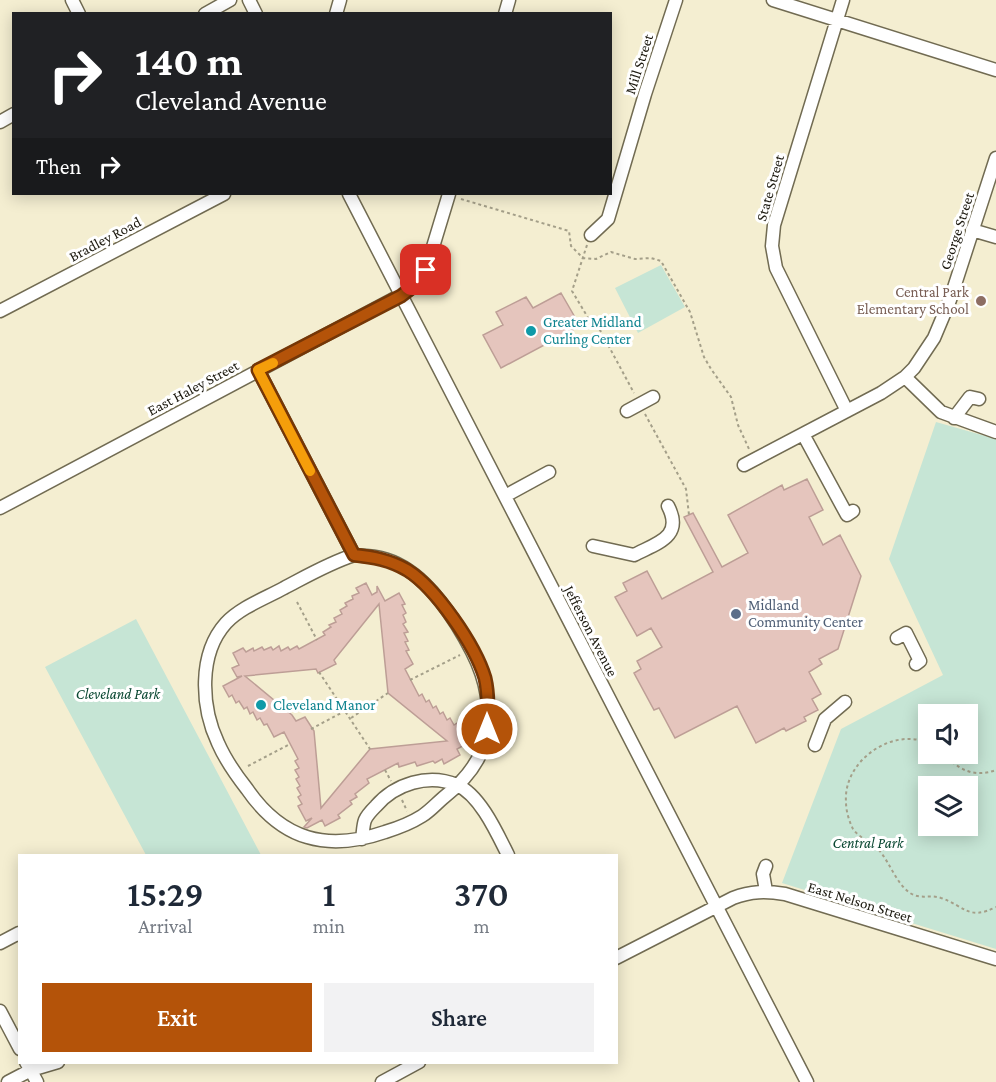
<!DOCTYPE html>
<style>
body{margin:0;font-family:"Crimson Pro",serif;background:#f2f2f3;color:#1f2937;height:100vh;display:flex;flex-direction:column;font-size:22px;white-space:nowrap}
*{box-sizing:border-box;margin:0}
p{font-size:20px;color:#747a83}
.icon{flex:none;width:33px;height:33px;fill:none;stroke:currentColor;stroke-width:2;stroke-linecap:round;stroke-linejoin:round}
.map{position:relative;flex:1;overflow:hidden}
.side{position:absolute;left:18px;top:854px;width:600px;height:210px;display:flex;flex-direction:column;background:#fff;border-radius:0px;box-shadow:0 3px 15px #0003}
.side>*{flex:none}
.banner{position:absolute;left:12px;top:12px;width:600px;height:183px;border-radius:0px;box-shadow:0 3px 15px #0003;background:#202124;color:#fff;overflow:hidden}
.buttons{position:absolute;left:918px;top:704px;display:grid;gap:12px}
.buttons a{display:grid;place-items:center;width:60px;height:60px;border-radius:0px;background:#fff;box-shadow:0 3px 15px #0003;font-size:30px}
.pin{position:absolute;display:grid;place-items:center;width:51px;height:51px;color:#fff;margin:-26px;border-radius:12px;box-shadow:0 3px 9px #0006}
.me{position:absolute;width:66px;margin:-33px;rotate:0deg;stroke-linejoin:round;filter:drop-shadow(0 0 4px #0008)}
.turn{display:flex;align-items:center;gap:21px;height:126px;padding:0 24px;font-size:27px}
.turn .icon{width:78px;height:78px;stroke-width:2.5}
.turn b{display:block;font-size:42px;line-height:51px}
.then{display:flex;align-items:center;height:57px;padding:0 24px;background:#0003;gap:12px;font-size:22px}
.eta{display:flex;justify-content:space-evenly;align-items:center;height:102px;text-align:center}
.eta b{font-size:36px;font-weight:600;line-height:42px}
.cta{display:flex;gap:12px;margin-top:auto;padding:12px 24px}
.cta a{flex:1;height:69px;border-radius:0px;background:#b45309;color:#fff;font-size:24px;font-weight:600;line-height:69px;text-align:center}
.cta a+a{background:#f2f2f3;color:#1f2937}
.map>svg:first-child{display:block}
.green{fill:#c6e5d5;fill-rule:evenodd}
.building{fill:#e5c5bd;stroke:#bd9e96;stroke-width:1.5;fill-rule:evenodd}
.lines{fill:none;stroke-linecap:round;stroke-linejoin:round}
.minor-casing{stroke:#716b52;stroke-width:15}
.path{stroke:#a49f89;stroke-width:2;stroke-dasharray:3 3;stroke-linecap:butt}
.minor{stroke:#fff;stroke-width:12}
.route-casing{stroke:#753606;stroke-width:15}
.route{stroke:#b45309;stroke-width:10}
.slow{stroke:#f59e0b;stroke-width:10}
.education-dot{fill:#8d6e63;stroke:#fff;stroke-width:2}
.culture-dot{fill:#0f9aa8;stroke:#fff;stroke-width:2}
.service-dot{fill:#5c6f8a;stroke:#fff;stroke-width:2}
.labels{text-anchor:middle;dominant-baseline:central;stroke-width:6;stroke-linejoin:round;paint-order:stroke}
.street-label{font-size:15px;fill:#1b180e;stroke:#fff}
.education-label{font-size:15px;fill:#785e54;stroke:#fff;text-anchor:end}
.culture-label{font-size:15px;fill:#0d838f;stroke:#fff;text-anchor:start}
.service-label{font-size:15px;fill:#4e5e75;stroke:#fff;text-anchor:start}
.park-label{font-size:15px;font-style:italic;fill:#094731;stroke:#fff}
</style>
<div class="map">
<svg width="996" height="1082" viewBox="0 0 996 1082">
<rect width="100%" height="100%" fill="#f4eed1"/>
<!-- green -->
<path class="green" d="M661 265 685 307 638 333 615 288Z
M936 422 996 439V949L782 883 841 729 943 675 889 559ZM928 714H968V753H928ZM928 786H968V825H928Z
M136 619 261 855H146L45 667Z"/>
<!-- building -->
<path class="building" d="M561 293 580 326 501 368 483 335 503 325 496 312 526 297 533 308Z
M807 479 823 510 809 517 823 545 840 535 861 576 838 649 819 659 822 664 809 672 821 694 812 699 818 710 804 717 806 721 786 731 784 728 756 743 737 706 675 738 659 708 654 710 634 673 641 669 637 661 662 647 651 628 637 636 615 597 627 591 623 583 647 571 662 599 713 572 684 517 693 513 722 567 748 553 728 515 782 485 784 490Z
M366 583 372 595 377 592V586L385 601 399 593 405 604 402 605 406 613 403 615 406 622 403 624 408 632 404 633 408 641 405 642 409 650 406 651 413 664 405 669 419 696 422 694 426 702 429 700 433 708 436 706 440 714 443 712 447 720 450 718 454 725 457 723 464 737 461 739 477 738 457 749 460 755 444 764 442 759 435 763 433 761 417 766 415 762 399 767 398 763 367 779 369 783 355 794 357 797 350 801 352 804 338 815 340 818 325 826 322 820 307 828 304 827 312 818 306 821 298 806 302 804 298 797 301 795 297 788 300 786 296 779 299 777 295 770 299 768 295 761 298 759 284 732 274 737 267 724 264 725 260 718 257 720 253 712 250 714 247 707 244 709 239 701 236 703 232 695 229 697 223 686 242 676 237 677 232 668 239 665 233 653 243 648 246 652 253 648 254 651 262 647 264 650 271 647 273 650 279 646 281 651 288 647 290 650 297 646 299 649 325 635 323 632 331 627 329 625 336 622 334 618 342 614 340 610 347 606 345 603 353 599 352 596 359 593 356 588ZM379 604 388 693 447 741 370 749 321 808 314 731 305 717 296 721 292 715 245 676 316 669 318 673 336 664 334 660Z"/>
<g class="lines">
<defs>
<path id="minor" d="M72 0 79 14
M249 0 256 14
M773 0 996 70
M843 0 774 225 772 246 776 268 847 411
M205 14 230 0
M336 14 340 0
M505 14 509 0
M0 122 14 114
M349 194 807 1082
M972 230 996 237
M591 235 608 219 645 94 676 0
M0 311 224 194
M258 370 354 555
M905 377 941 412 996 432
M627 411 653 397
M954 418 970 397 979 399
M803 434 847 515 853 511
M744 465 881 393 905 377 914 368 934 338 950 300 996 158
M505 496 549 472
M0 508 401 295 414 286 426 270 449 194
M593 546 634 555C657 543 684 537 668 506
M354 555C363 556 372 556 381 558 415 566 439 597 457 625 478 659 491 687 488 727 485 757 466 780 443 798 436 804 430 811 422 816 411 823 398 828 385 832 327 852 282 840 247 789 236 775 225 759 218 743 201 707 198 654 226 623 241 607 266 598 284 588 307 576 329 563 354 555Z
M897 638 906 633 920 661 916 664
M815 745 825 719 845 702
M362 839C363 833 363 825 365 820 367 815 372 810 376 806 395 784 428 773 457 785 480 795 497 833 508 855
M766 891 763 874 766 866
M0 943 19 933 20 935
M616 958 733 898C751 891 766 891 785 894L996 959
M0 1011 20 1049
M26 1062 37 1082
M8 1082 31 1070 58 1062
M382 1082 419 1062"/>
</defs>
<!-- minor casing -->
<use href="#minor" class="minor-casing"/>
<!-- path -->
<path class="path" d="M461 199 569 231 571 246 583 258 596 259 611 252 635 259 651 258 661 261 690 312 704 357 711 369 731 397 738 425 749 449
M587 245 572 291 590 321 600 330 634 393
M645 414 686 489 689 515
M297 602 317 640
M319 672 370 749
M410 680 460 655
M351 718 388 693
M311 729 343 712
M928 743C892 727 843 761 846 802 846 811 849 821 853 829 859 838 870 841 878 849 890 862 895 882 910 893 921 900 930 894 941 898 965 906 968 921 996 907
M944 753C958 770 974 778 996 770
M248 766 290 744
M385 770 391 781
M402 800 407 811"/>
<!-- minor -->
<use href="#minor" class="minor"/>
</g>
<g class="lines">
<defs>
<path id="route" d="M426 270 414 286 401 296 258 370 354 555C373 557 390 560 407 570 436 588 475 645 485 678 489 695 488 713 487 729"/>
</defs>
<!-- route casing -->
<use href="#route" class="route-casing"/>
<!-- route -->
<use href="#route" class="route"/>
<!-- slow -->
<path class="slow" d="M273 363 258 370 310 471"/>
</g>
<!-- markers -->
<circle class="education-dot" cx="981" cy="301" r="6"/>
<g class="culture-dot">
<circle cx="531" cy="331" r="6"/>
<circle cx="261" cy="705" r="6"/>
</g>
<circle class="service-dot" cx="736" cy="614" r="6"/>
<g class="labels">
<!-- street labels -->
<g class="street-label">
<text transform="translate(639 64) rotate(-72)">Mill Street</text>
<text transform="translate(770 188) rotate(-74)">State Street</text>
<text transform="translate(957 231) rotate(-72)">George Street</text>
<text transform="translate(105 239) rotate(-28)">Bradley Road</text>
<text transform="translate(193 388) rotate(-28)">East Haley Street</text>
<text transform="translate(591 631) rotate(63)">Jefferson Avenue</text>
<text transform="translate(860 902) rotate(17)">East Nelson Street</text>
</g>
<!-- education labels -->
<g class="education-label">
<text x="969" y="292">Central Park<tspan x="969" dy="17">Elementary School</tspan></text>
</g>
<!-- culture labels -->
<g class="culture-label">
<text x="543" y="322">Greater Midland<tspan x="543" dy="17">Curling Center</tspan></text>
<text x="273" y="705">Cleveland Manor</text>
</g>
<!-- service labels -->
<g class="service-label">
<text x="748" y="605">Midland<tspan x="748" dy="17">Community Center</tspan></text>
</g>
<!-- park labels -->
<g class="park-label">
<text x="118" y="694">Cleveland Park</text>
<text x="868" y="843">Central Park</text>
</g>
</g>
</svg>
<div class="buttons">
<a><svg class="icon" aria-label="sound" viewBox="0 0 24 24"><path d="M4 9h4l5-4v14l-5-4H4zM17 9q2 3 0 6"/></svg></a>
<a><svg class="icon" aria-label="layers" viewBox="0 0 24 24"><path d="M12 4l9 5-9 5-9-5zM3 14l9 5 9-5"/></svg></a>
</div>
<div class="pin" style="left:426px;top:270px;background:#d93025"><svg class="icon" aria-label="arrive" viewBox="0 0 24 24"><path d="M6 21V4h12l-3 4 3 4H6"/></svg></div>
<svg class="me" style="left:487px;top:729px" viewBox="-20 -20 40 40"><circle r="17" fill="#b45309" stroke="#fff" stroke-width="3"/><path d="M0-11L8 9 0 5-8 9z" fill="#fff"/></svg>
<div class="banner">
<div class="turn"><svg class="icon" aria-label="right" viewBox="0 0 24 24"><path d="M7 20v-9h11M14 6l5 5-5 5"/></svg><div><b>140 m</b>Cleveland Avenue</div></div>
<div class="then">Then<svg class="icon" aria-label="right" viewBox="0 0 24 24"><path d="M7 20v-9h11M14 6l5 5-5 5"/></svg></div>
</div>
<section class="side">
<div class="eta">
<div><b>15:29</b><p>Arrival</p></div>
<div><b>1</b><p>min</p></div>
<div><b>370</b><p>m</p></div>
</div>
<div class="cta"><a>Exit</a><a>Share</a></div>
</section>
</div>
